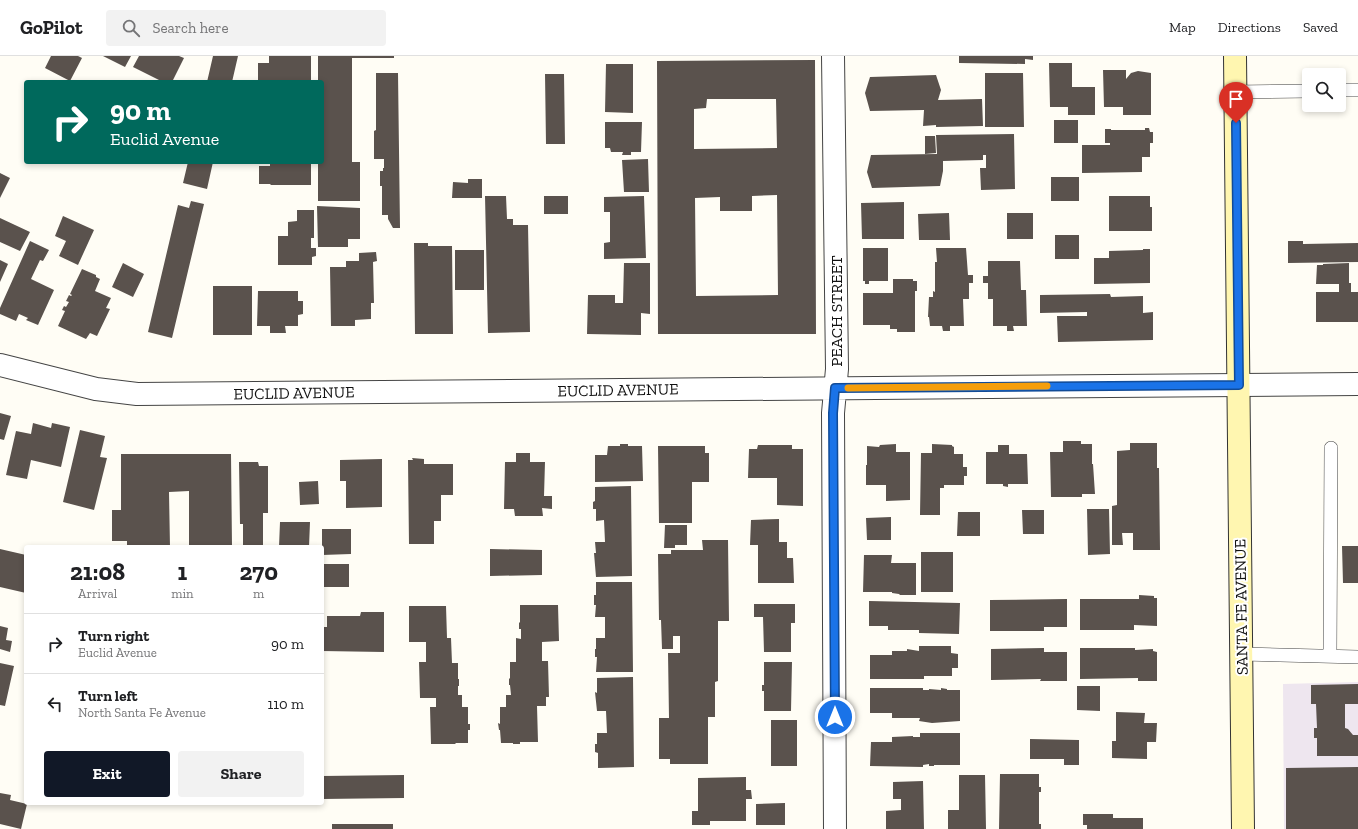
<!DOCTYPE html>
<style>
body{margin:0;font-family:"Zilla Slab",serif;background:#f2f2f2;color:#202124;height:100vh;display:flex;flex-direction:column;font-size:15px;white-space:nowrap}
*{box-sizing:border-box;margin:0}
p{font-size:13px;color:#757577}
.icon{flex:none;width:22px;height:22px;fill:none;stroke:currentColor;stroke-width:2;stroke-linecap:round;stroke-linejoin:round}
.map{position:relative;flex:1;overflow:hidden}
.details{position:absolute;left:24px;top:489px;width:300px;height:260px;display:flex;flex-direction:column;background:#fff;border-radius:4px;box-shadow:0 2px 6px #0003}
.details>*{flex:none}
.hud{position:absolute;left:24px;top:24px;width:300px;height:84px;border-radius:4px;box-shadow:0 2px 6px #0003;background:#00695c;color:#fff;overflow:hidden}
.controls{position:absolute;left:1302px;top:12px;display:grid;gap:8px}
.controls a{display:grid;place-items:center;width:44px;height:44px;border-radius:4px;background:#fff;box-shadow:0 2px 6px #0003;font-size:20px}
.pin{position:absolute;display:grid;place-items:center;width:34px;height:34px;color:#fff;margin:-41px -17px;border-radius:50% 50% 50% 0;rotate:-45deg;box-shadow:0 0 4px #0007}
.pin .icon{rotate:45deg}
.me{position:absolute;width:44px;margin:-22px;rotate:0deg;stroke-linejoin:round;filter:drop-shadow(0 0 3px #0008)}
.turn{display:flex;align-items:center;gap:14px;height:84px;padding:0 20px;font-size:18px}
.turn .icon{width:52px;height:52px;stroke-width:2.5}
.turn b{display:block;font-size:28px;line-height:34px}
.eta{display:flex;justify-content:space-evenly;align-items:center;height:68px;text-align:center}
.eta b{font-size:24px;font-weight:700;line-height:28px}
.primary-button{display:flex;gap:8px;margin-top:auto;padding:8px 20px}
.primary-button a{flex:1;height:46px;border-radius:4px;background:#111827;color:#fff;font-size:16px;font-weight:700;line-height:46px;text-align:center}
.primary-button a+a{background:#f2f2f2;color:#202124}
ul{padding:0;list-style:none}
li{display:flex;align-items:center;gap:12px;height:60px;padding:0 20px;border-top:1px solid #e0e0e0}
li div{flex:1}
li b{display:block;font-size:15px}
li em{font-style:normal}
header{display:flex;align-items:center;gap:24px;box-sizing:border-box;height:56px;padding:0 20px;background:#fff;border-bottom:1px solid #e0e0e0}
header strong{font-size:19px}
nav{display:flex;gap:22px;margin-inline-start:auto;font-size:14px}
.search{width:280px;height:36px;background:#f2f2f2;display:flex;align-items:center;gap:10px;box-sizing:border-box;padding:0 14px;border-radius:4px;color:#757577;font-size:15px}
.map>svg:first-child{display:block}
.industrial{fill:#eee6ef}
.building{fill:#5a524d;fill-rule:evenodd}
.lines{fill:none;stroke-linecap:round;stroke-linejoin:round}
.service-casing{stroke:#444;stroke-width:14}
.minor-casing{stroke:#444;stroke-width:24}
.secondary-casing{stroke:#333;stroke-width:24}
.service{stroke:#fff;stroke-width:13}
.minor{stroke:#fff;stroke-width:22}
.secondary{stroke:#fff6b0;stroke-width:22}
.route-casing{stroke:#114b97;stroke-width:10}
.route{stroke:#1a73e8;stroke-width:7}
.slow{stroke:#f59e0b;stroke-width:7}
.labels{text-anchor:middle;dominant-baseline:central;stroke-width:4;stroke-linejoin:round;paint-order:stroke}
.street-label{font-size:16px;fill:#111;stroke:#fff}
</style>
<header>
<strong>GoPilot</strong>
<div class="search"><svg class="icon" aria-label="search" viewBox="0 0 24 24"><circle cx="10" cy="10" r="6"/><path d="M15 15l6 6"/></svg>Search here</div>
<nav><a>Map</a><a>Directions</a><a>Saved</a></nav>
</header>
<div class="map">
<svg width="1358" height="773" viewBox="0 0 1358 773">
<rect width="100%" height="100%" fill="#fffdf5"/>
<!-- industrial -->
<path class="industrial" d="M1358 626V773H1284L1283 628Z"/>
<!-- building -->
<path class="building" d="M51 0H78L82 2 70 25 45 12Z
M103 0H131L125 11Z
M139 0H179L184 2 172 26H163L133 11Z
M213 0H238L232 26H207Z
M269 0H311V26H269V25H258V7H269Z
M318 0H394V2H352V106H360V145H318V106H322V26H318Z
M959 0H1033V4L1025 3V8L959 7Z
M815 4 816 278H658L657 5ZM707 43H776L777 92 694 93V53L706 52ZM777 139 778 239 696 240 695 142 720 141V155H752V140Z
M1049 7H1072V31H1095V59H1068V51H1050Z
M606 8H633V57L605 56Z
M1103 14H1126V23L1131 17 1138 15 1151 17V59H1123V51H1104Z
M376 17H398L400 172H393L388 163V159H382V130H380V115H383V112H384V103H374V75L376 74Z
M985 17H1023L1024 71H985Z
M545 18H564L565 88H546Z
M936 19 941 34 938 44 982 43 983 70 936 71V69L923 70 924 54 870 55 865 37 870 21Z
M1054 64H1078V87H1054Z
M605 66H642L641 96H631V99H622L623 96H611L610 92H605Z
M1145 72H1149L1150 76H1153V87H1150V101H1142V116L1082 117V89H1110V87H1105V73H1111V74H1145Z
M1014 78 1015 133 981 134 980 112H986V99H983V104L943 105V115L940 130 872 132 867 116 871 99 937 98 936 79Z
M925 80H935L936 97 925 98Z
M648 103 649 136H624L622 104Z
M188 106H213L207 133 183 127Z
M270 106H311V129H270L271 128H259V110H270Z
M0 117 10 122 0 142Z
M1051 121H1079V145H1051Z
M468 123H482V142H452L453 126 468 127Z
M485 140H506L507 163H513V169H528L530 276 488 277Z
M544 140H568V158H544Z
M644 140 646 202 604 203V187L610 186V156H604V141Z
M1109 140H1150V151H1152V175H1109Z
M191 145 204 148 172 282 148 276 178 149 189 152Z
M904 146V183H862L861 147Z
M317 150 360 152V183H348V191H318Z
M297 154H314V182H311V192H316V200L312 201V209H278V180H288V166L297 165Z
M949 157 950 184H919L918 158Z
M1007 157H1033V183H1007Z
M63 160 94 174 78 209 59 200 66 185 55 180Z
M0 162 30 176 20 195 0 186Z
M1055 179H1079V203H1055Z
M30 185 49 194 43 205 40 204 31 223 54 234 38 269 26 264 28 262 19 258 16 265 0 258V252Z
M1288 185H1303V188L1358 187V206L1288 207Z
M414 187H428V190H452L453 278H415Z
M863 192H888V225H869V228H865V225H863Z
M936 192H966L968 219H973V227H969V243H963L964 270H950V275H943L942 270H930L929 261H928L929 241H933V235L935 236V206H937Z
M1143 193H1150V227L1094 228V202H1109V195L1143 194Z
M455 194H484V234H455Z
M376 196 377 205 373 206 374 247H371V263L355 264V270H331L330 211H346V205H359V197Z
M0 204 8 208 0 226Z
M988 205H1020L1021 234H1026L1027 270H1013L1014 275H1007V270H993V243H988V227H983V220H988Z
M123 207 144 218 133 241 112 231Z
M624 207H650V258L641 257V279L587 278 588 239H615V247H623Z
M1349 207V227H1351V236H1358V266H1316V236H1339V228H1316L1317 209H1323V208Z
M82 213 96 219V221L100 223 95 235 111 242 106 252 110 253 97 280 90 277 86 283 58 270 65 255 62 254 64 250 66 251 69 246 66 245 69 239 71 240 72 239 70 238Z
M893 223H913V225H917V235H915V276H897V273H890V269H863V237H893Z
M213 230H252V279H213Z
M258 235H298V245H303V258L298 259V270H285L286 277H270V270H257Z
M1110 238 1111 241 1143 240V257L1153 256V284L1058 286 1057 260H1087V256L1040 257V239Z
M0 357 11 360 4 384 0 383Z
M33 367 51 372 52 367 70 371 61 411 31 404 27 423 6 419 16 375 31 378Z
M80 374 105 380 100 401 107 402 94 454 63 446Z
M1063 385H1081V388H1092V408H1093L1095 438H1082V441H1051L1050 396H1063Z
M1130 387H1157V412H1159L1160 494H1133V477H1122L1123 489H1112V450L1117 449V395L1130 394Z
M620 388H628V390H642L643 425 595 426V399H607L608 390H620Z
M896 388V396H910V444L886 445V429H866V409H867V390L879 391 880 389Z
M932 388 952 389V390L954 391V398H963V411H967V420H964V429H944V432H940V459H920L921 397H932Z
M758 389H792V393H803V450L777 449V422H748L749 393H757Z
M998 389H1009V398H1027L1028 428H1008V431L1003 430V428H986V396H998Z
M658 390H705V397H709V426H692V467H659Z
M516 397H530V406H545L544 440H552V453L542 452 543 460H515L514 453H504L505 406H516Z
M121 398H231L232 491H189V435L169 436 170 491H127V485H112V454H121Z
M412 402 424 403V408H453V439H441V465H434V488H409L408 404H413Z
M382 403V451L346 452V425H340V404Z
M239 406H258L259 410H268V457H263V491H243V468H240Z
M318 425 319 448 300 449 299 426Z
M631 430 632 520 596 521 594 497H596L595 486H605L604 464 596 465V453H593V446L595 445V431Z
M1087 453H1109L1110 498 1088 499Z
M1022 454H1044V478H1023Z
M958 456H980V480H957Z
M891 461V484H867L866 462Z
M779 463V486H787V502H793L794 527H758V489H750L751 464Z
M280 466H310L309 491H279Z
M665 469H687V489H675V492H664Z
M322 473H351V498L322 499Z
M702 484H728L729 565H718V625L715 626V661H708V708H670V703H659V662H669L668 597H680V580H673V593H662L661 564H659L658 498H671V494H703Z
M1342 490H1358V527H1343Z
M0 493 26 499V537L0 531Z
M490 493 542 494V519L490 520Z
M921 496H953V536H921Z
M864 499H892L891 507H916V539H900L899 538 892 537V536H863Z
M322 508H349V531H322Z
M596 526H632L633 616H596L597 601H595V593H596V582H605V561H595L596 549H594V539H596Z
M1139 539 1154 540V542H1157V570L1134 569V574H1080V543H1139Z
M1067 543V571H1044V575H990V544Z
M869 545 960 547 959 578 919 577V574H888V570H869Z
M754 548H795V567H791V596H764L763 561H754Z
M520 549H558L559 585 542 586V605H548L549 641H546V650H537L538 686H520V688H513V687H501L500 674H499L498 667 500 668V651H506V639H511L510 629H509V623L510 622V606H516V582L521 583V573H519V567L520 566Z
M409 550H446L447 582H451L452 607H458V623H459V630H458V639H462V651H468V668H470V674H468V687H456L455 688H431L430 651H436V642H420L419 606H426V586H409Z
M361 556H384V596L322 595V571H327V560H360Z
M0 570 8 572 6 584 12 585 10 596 0 593Z
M919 590H951V597L958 598V612H952V620H924V623H870V599H892V595H907V593L919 595Z
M1044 592V596H1067V625H1040L1041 623 991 624V593Z
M1080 592H1135V594L1153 593V595L1157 596V625H1138V622L1080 623Z
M764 606H792L791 655H764V635H762V629H764Z
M0 607 14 610 5 650 0 649Z
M633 621 634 711 598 712V697L595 696V688H597V677H607L606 655H597L595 636 597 637V622Z
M1358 628V648H1345V672L1348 673 1353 679H1358V700H1317V682H1314V672H1317L1316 648H1311V629Z
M1077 630H1100V655L1077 654Z
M870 632H923V634H929V633L941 634V632L947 633V634H960V665L932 667 919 665 920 662H892V657H870Z
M1116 656 1145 657 1144 667H1157L1156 686H1147V703L1112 702V685H1116Z
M771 664H797V710H771Z
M920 677H960V709H934V710H929V708L923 709V711L870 710 871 686H892V681L913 680V681H920Z
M1030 683 1079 684V709H1064V703H1030Z
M1358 711V773H1286V712Z
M1000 718H1039V731H1041V736H1039V768H1041V773H999Z
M404 719V742L322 743V720Z
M959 719H985L986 773H948V754H959Z
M746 721V734H751L752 743H746V765H710V769H692V755H698V722Z
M923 725 924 773H886V755L901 754V743H893V726Z
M0 737 11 739 10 744 27 748 21 773 0 768Z
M785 747V769H756V748Z
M1083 758H1113V762H1143V773H1087V769H1083Z
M332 768H393V773H332Z"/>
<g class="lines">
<defs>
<path id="service" d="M1339 34H1358
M1235 36 1309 35
M1242 598 1358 601
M1330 600 1331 392"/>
<path id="minor" d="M833 0 837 313 833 357 835 773
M0 309 96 333 137 338 1358 328"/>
<path id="secondary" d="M1235 0 1243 773"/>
</defs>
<!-- service casing -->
<use href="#service" class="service-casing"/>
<!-- minor casing -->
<use href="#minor" class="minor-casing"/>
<!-- secondary casing -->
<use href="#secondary" class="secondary-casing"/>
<!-- service -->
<use href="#service" class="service"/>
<!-- minor -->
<use href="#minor" class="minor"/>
<!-- secondary -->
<use href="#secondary" class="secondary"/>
</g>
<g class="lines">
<defs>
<path id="route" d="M835 661 833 357 835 332 1239 329 1236 67"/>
</defs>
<!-- route casing -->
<use href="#route" class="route-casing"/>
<!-- route -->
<use href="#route" class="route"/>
<!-- slow -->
<path class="slow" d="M848 332 1047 330"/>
</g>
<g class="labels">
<!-- street labels -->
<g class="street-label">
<text transform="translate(836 255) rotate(-90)">PEACH STREET</text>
<text transform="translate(618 334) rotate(-1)">EUCLID AVENUE</text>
<text transform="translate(294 337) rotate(-1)">EUCLID AVENUE</text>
<text transform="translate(1241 551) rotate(-91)">SANTA FE AVENUE</text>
</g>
</g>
</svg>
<div class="controls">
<a><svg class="icon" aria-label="search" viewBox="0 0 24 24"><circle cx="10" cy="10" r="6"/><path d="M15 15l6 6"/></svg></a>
</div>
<div class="pin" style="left:1236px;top:67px;background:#d93025"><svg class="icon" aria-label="arrive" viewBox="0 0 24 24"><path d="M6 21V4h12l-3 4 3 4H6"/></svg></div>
<svg class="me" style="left:835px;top:661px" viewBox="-20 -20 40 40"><circle r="17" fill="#1a73e8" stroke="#fff" stroke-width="3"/><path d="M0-11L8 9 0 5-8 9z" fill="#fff"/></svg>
<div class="hud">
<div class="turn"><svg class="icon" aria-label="right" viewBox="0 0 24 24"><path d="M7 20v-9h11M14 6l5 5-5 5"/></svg><div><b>90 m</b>Euclid Avenue</div></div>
</div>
<section class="details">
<div class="eta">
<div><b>21:08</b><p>Arrival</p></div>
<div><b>1</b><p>min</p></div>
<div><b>270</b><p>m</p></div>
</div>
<ul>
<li><svg class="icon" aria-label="right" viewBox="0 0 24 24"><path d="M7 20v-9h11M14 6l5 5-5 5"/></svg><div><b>Turn right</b><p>Euclid Avenue</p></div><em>90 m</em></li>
<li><svg class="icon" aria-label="left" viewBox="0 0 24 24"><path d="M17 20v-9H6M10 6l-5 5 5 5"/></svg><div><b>Turn left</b><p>North Santa Fe Avenue</p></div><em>110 m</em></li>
</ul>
<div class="primary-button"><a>Exit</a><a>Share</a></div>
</section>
</div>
